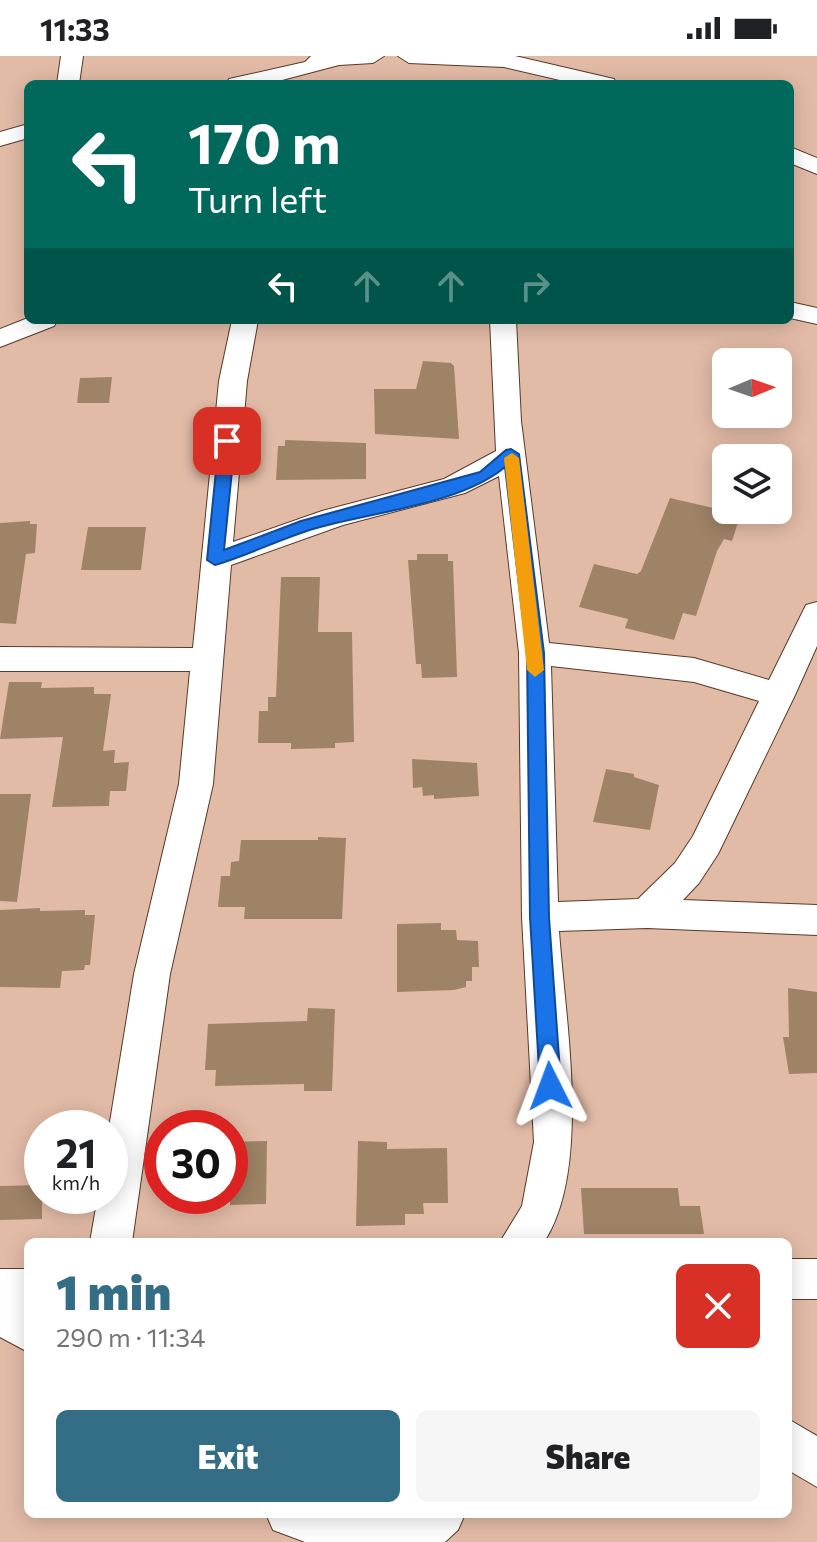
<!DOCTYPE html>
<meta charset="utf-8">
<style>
body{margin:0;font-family:Commissioner,sans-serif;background:#f6f6f6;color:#202124;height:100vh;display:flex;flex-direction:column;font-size:30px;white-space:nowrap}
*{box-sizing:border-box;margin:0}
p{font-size:26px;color:#757577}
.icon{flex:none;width:44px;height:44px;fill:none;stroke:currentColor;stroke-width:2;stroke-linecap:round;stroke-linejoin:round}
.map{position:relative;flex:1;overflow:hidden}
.details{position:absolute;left:24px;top:1182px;width:768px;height:280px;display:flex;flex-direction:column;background:#fff;border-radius:12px;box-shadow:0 4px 20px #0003}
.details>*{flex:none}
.guide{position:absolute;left:24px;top:24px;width:770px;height:244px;border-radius:12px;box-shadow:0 4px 20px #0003;background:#00695c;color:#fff;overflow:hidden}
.needle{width:52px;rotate:88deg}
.fabs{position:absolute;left:712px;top:292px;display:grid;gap:16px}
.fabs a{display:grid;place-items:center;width:80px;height:80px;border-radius:12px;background:#fff;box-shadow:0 4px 20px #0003;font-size:40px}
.speed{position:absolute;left:24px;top:1054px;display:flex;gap:16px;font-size:40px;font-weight:700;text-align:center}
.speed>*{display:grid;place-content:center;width:104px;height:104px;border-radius:50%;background:#fff;box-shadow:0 4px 20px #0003;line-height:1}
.speed small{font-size:20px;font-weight:400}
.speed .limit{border:12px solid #d22;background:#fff;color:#111}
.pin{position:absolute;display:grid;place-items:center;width:68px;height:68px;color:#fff;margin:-34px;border-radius:16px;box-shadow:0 4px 12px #0006}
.me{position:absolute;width:88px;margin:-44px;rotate:357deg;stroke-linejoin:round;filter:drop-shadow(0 0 6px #0008)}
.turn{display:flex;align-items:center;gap:28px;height:168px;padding:0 32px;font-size:36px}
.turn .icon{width:104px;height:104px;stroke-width:2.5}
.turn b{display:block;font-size:56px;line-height:68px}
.lanes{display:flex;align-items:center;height:76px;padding:0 32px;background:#0003;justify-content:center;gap:40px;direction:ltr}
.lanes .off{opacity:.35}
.round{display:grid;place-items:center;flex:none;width:84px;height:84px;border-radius:12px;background:#f6f6f6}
.head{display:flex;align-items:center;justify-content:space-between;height:136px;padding:0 32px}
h1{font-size:48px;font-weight:800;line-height:60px;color:#346e86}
.action{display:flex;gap:16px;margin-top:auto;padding:16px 32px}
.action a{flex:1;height:92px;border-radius:12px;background:#346e86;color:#fff;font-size:32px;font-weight:800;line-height:92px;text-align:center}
.action a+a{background:#f6f6f6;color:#202124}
.status{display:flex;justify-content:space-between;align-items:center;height:56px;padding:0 40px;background:#fff;direction:ltr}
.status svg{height:22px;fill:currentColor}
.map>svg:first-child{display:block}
.building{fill:#9f8366}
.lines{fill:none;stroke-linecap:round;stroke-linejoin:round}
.minor-casing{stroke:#593928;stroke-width:2}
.minor{fill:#fff;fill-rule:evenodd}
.route{fill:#1a73e8;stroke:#114b97;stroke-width:2}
.slow{fill:#f59e0b}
</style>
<div class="status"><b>11:33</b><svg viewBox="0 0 49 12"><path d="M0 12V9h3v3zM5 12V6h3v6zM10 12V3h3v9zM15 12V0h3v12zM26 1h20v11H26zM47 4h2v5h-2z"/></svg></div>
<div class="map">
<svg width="817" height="1486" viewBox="0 0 817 1486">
<rect width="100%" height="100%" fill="#e2bba7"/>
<!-- building -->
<path class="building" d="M423 305 451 307 454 310 459 383 375 378 374 333H416Z
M112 321 109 347H77L80 322Z
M285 384 366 387V423L276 424 278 390H285Z
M670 442 722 454H742L732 485 724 483 717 495 696 560 683 557 674 584 625 572 628 563 579 551 594 508 637 518 641 515Z
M30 465V468H37L35 497 26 498 16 568 0 567V467Z
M88 471H146L141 514H81Z
M417 498H448V505H453L457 621 422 622 421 608H416L408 504H417Z
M281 521H320L318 576H352L354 686 335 687V692L291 693V687H258L259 655H268V641H276Z
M9 626H42L41 632 94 631V638H111L103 695 115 694 114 707 129 706 126 735H110L109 750 52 751 63 681 0 683Z
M412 703 477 707 479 740 434 743V739L423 740 422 731 413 732Z
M606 713 634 718V721L659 729 650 774 593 766Z
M0 738H31L17 846 0 845Z
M318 781 346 782 342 863H244L245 851H218L221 820H230L231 806 239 805 241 784H318Z
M40 852V855L85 854V859H95L90 909H85L84 914 62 915 60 932 0 931V854Z
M441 867V874H456L457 884 478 885 479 911H472V925H466V931L454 934 397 936V868Z
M788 932 817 936V1017L789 1018 783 981H789Z
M308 952 335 953 332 1035H304V1028L215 1030 216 1014H205L208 968 307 965Z
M267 1085 266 1148 230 1149V1086Z
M358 1085 387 1086V1093L447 1092 448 1147H423L424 1158H405V1169L356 1170Z
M42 1129V1163L0 1164V1130Z
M581 1132H678L680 1150H700L704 1178H584Z"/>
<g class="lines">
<defs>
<path id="minor" d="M61 0H83L79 28H57Z
M311 0H384L373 7 339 9 267 28H226L229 23 305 6Z
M398 0H515L614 23 617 28H577L504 11 409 7Z
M28 68V82L0 90V76Z
M790 91 817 102V118L790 107Z
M790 246 817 252V268L790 262Z
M28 262 58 264 54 270 0 291V273Z
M232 264H258L247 325 233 486 322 455 444 423 496 395 490 264H516L521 365 549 587 694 602 769 624 806 549 817 546V590L795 639 718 798 699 827 683 844 817 849V879L647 872 559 875C565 962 592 1113 544 1186H500L522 1150 534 1086 522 861 519 597 499 420 465 437 343 469 231 509 213 728 170 918 132 1186H90L98 1140H110L109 1072 134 918 179 728 190 615H0V591L193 592 219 325ZM551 610 694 626 759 645 693 780 675 807 638 843 558 846Z
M788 1203H817V1243H788Z
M0 1213H28V1296L0 1281Z
M788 1363 817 1380V1431L788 1414Z
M266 1458H360L371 1461V1458H465L458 1474 445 1486H305L273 1474Z"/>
</defs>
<!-- minor casing -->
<use href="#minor" class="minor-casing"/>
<!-- minor -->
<use href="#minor" class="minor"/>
</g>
<!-- route -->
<path class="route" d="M227 380 235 385 224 494 301 465 480 416 506 394 511 393 519 398 544 597 549 861 561 1030 558 1036 550 1039 543 1036 540 1030 530 861 527 597 505 411C460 449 370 456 313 473 280 483 249 499 215 509L207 504 219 385Z"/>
<!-- slow -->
<path class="slow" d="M512 397 519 402 544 614 535 621 527 614 504 402Z"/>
</svg>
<div class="fabs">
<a><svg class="needle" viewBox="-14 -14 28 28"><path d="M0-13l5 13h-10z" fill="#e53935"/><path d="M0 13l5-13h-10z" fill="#757577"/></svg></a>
<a><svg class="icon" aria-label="layers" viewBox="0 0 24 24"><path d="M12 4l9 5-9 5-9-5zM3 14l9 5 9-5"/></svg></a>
</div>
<div class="speed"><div>21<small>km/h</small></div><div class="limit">30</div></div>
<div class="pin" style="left:227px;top:385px;background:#d93025"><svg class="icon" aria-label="arrive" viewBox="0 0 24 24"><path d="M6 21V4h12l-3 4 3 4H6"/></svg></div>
<svg class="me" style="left:550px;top:1030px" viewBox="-20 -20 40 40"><path d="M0-17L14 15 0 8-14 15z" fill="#1a73e8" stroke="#fff" stroke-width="4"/></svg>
<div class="guide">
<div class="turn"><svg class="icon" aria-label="left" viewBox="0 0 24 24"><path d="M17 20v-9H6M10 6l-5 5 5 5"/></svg><div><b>170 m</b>Turn left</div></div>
<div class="lanes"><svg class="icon" aria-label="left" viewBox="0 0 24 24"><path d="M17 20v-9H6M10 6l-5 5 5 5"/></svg><svg class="icon off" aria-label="ahead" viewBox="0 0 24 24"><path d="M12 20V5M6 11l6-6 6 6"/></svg><svg class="icon off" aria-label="ahead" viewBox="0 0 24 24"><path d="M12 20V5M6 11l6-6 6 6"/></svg><svg class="icon off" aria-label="right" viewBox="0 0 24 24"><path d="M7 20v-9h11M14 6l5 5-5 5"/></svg></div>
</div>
<section class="details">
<div class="head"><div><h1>1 min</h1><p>290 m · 11:34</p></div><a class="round" style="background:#d93025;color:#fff"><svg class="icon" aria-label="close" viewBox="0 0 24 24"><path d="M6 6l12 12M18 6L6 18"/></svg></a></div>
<div class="action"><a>Exit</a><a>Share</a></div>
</section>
</div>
